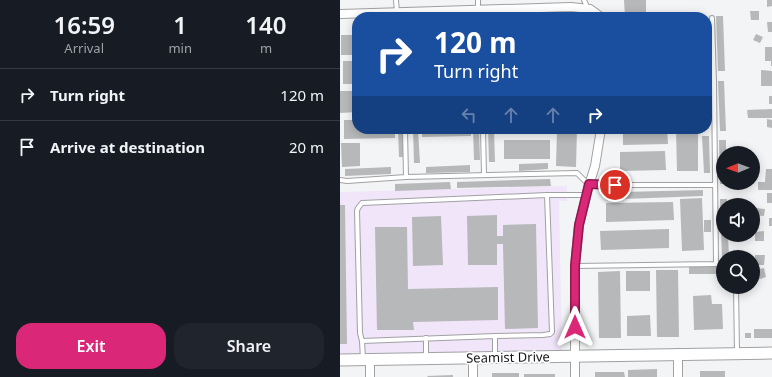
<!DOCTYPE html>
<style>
body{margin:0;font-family:"Noto Sans",sans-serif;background:#20242c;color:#f1f3f6;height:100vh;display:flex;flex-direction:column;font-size:15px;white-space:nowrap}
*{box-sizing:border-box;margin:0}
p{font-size:13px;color:#9ea1a6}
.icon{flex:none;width:22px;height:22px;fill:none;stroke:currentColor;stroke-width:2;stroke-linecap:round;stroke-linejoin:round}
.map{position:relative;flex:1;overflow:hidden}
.side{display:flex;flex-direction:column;background:#171b24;width:340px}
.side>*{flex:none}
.banner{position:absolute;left:12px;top:12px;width:360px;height:122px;border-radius:16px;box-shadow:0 2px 10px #0003;background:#1a4fa0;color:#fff;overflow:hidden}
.needle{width:26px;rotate:269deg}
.fabs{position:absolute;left:376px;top:146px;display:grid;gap:8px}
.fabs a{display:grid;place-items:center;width:44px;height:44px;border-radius:50%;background:#171b24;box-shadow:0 2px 10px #0003;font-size:20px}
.pin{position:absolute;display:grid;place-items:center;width:34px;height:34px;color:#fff;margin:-17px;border:2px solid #fff;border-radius:50%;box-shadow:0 1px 4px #0007}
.me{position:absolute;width:44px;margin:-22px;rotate:0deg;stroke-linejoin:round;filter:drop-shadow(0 0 3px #0008)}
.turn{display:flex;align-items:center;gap:14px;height:84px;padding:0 16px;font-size:18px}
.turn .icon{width:52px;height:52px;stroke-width:2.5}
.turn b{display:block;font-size:28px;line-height:34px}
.lanes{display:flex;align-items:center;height:38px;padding:0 16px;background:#0003;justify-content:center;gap:20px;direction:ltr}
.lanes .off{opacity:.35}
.eta{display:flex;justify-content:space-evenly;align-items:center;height:68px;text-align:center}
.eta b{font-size:24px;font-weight:600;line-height:28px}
.button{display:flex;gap:8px;margin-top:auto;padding:8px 16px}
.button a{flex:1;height:46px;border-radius:16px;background:#db2777;color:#fff;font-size:16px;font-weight:600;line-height:46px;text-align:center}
.button a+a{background:#20242c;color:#f1f3f6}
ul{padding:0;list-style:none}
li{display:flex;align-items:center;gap:12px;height:52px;padding:0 16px;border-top:1px solid #363941}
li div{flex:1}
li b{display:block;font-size:15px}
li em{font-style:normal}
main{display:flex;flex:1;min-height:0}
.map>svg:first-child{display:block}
.commercial{fill:#f0e5f9}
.building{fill:#b7b8b9}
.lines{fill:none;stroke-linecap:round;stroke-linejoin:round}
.lane-casing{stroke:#a0a1a3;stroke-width:6}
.street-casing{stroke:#a0a1a3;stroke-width:10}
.secondary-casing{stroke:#a0a1a3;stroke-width:13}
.lane{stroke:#fff;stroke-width:4}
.street{stroke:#fff;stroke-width:8}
.secondary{stroke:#fff;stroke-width:11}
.route-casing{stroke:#8e194d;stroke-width:10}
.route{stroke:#db2777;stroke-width:7}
.labels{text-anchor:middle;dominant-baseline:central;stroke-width:3.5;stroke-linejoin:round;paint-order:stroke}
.street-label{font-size:13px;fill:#161617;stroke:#fff}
</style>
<main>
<section class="side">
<div class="eta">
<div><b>16:59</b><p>Arrival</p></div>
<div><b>1</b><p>min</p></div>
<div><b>140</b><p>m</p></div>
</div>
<ul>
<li><svg class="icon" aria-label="right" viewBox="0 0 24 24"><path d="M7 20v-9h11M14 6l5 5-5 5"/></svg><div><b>Turn right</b></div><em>120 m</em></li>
<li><svg class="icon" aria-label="arrive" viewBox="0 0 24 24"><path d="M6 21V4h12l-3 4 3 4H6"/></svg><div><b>Arrive at destination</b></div><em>20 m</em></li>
</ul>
<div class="button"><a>Exit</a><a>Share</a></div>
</section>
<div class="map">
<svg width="432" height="377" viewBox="0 0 432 377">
<rect width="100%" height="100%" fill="#f3f4f5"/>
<!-- commercial -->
<path class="commercial" d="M227 186V201H219L222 350 0 355V192Z"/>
<!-- building -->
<path class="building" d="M284 0H306V15L285 16Z
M427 0H432V6L427 7Z
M410 11H419V20H411Z
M376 16H383L385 71H378Z
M427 22H432V32H428Z
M416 34 423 37 420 43 413 40Z
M1 35H17V55H1Z
M425 47H432V66H431V61H425Z
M3 61H17V84H3Z
M421 70 432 71V86H421Z
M378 81H384L386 131H380Z
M0 91H17V112L0 113Z
M429 96H432V104H429Z
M367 107H368L369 129H367Z
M432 109V118H408L407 110Z
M427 119 432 120V128L427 127Z
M4 120H17V129H55V138L4 139Z
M58 129H64L65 157H59Z
M73 129H78L80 163H74Z
M82 129H131V136L82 137Z
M133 129H139L140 160H134Z
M148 129H154L155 162H149Z
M157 129H213V131L157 132Z
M217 129H237L236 167 216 166Z
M283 129H327L328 144 283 145Z
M336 129H358V171H337Z
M362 136H369L370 173H364Z
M164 140H210V159H164Z
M379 140H386V153H383V184H380Z
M1 143H20V166L2 167Z
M325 151 326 170 280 171V152Z
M208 163V169L179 171V164Z
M130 165V172L86 173V167Z
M51 167V174L5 176V169Z
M426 169H432V190H418V182H425Z
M210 179 211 186 117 188V182Z
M110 182 111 189 55 191V184Z
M363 190V196L283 199V192Z
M427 193H432V203H427Z
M362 198 364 250 342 251 340 199Z
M380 199H387V205H383V235H388L389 257H382Z
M333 202 334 220 266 222V203Z
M0 205H5L7 344H0Z
M416 208 425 209 424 216 414 215Z
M157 215V236H163V225L196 224 198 328 165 329 163 244H157V265H128L127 216Z
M101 216 103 265 73 266 72 217Z
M429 218H432V226H429Z
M364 220H371V232H364Z
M35 227H67L68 289 158 287V320L73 322 74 330H37Z
M329 229V248L261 250 260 231Z
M424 231V241H415V232Z
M415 255H425L424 265H415Z
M349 267H383V274H349Z
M424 268 426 277 417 280 415 270Z
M316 270H338L339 337H317Z
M280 271 281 338H259L258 272Z
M286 271H310V291H286Z
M371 295 372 304H382L383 329 354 330 353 296Z
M310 315 311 336H287V316Z
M414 329H432V338H414Z
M405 333H411V338H405Z
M317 369V377H288V370Z
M360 371H385V377H360Z
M255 372H284L285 377H255Z
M152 373H179V377H152Z
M184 374H215V377H184Z
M113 375V377H88L87 376Z"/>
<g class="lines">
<defs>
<path id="lane" d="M56 0 57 12
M138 0V10
M244 0 248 9
M372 18 374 83
M65 129 66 177
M143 129 144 175
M0 180 7 181 66 177 237 173 249 185H374
M207 195H246
M235 266 376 264 374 83 367 84
M396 287 397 352
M22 341 155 336
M86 358V338
M23 359 22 341 20 333 17 211 18 208 22 203 207 195 212 332 210 334 203 335 155 336V357"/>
<path id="street" d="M0 14 231 7 250 9 261 17
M338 353V377
M133 358V377
M30 360V377
M235 377V266L239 225 249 185 255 166 261 129"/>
<path id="secondary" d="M0 360 432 353"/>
</defs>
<!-- lane casing -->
<use href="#lane" class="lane-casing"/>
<!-- street casing -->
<use href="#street" class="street-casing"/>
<!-- secondary casing -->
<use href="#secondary" class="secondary-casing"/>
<!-- lane -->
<use href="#lane" class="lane"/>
<!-- street -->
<use href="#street" class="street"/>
<!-- secondary -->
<use href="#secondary" class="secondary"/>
</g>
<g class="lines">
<defs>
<path id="route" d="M235 327V266L239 225 249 184 275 185"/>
</defs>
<!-- route casing -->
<use href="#route" class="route-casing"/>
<!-- route -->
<use href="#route" class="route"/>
</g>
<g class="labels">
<!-- street labels -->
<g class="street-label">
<text transform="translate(168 357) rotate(-1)">Seamist Drive</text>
</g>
</g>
</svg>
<div class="fabs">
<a><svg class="needle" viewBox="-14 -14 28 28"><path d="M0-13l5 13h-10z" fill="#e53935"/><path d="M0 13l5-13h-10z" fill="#9ea1a6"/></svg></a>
<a><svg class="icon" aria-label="sound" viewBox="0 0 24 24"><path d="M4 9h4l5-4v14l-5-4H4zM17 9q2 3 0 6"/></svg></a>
<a><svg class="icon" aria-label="search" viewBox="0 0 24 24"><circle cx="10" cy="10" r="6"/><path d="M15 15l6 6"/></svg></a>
</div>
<div class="pin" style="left:275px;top:185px;background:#d93025"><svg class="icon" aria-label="arrive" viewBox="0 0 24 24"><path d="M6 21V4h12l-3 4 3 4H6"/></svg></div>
<svg class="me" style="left:235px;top:327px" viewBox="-20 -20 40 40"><path d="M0-17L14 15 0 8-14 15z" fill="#db2777" stroke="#fff" stroke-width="4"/></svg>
<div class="banner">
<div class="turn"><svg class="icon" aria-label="right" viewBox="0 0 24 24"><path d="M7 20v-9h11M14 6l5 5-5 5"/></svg><div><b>120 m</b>Turn right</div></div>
<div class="lanes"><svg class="icon off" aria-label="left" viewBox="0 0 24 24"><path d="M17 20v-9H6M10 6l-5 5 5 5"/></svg><svg class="icon off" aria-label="ahead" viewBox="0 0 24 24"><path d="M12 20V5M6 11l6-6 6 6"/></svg><svg class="icon off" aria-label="ahead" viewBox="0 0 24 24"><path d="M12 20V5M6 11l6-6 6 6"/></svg><svg class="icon" aria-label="right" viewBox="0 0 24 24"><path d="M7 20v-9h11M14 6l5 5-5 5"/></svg></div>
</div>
</div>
</main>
